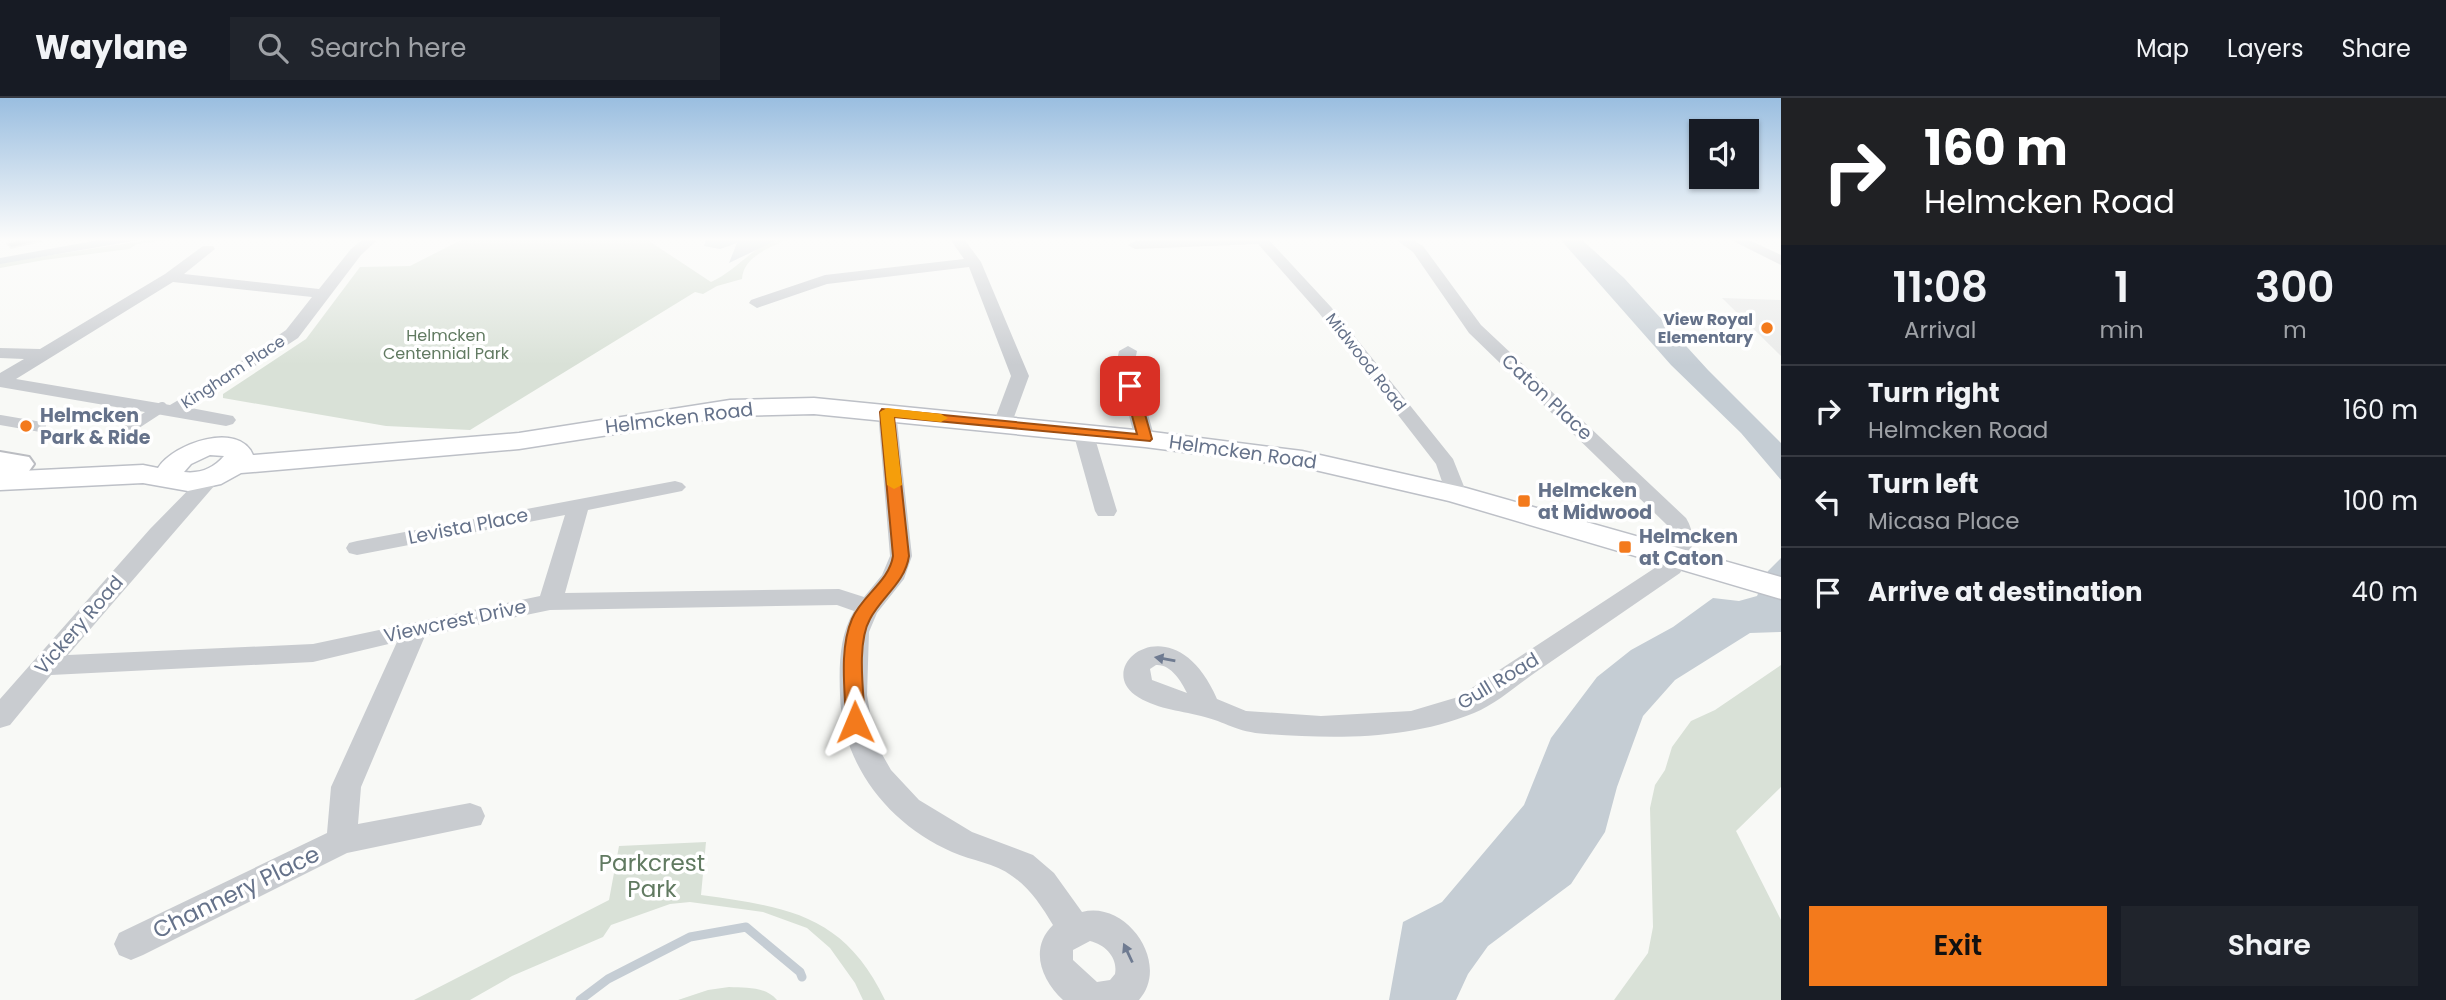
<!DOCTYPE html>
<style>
body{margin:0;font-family:Poppins,sans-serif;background:#20242c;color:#f1f3f6;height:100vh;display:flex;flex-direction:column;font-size:26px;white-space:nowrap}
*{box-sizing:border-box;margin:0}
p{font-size:23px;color:#9ea1a6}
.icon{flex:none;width:38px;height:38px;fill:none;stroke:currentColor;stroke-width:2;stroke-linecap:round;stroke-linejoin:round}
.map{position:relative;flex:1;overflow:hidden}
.side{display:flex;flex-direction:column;background:#171b24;width:665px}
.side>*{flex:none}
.guide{background:#202124;color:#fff;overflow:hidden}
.fabs{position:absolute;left:1689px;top:21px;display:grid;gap:14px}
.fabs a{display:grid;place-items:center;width:70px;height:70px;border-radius:0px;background:#171b24;box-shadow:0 2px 5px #0004;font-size:35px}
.pin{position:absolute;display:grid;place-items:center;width:60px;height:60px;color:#fff;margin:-30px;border-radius:14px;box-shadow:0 4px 10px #0006}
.me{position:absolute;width:77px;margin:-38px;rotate:359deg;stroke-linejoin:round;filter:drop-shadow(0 0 5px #0008)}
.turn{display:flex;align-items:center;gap:24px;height:147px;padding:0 28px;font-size:32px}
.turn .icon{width:91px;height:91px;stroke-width:2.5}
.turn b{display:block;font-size:49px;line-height:60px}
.eta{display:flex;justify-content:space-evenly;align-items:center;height:119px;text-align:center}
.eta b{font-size:42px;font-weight:600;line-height:49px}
.primary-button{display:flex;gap:14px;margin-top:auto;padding:14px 28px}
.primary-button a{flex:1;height:80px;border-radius:0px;background:#f37a1c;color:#111;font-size:28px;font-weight:600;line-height:80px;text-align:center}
.primary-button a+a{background:#20242c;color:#f1f3f6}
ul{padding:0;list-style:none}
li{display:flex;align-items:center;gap:21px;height:91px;padding:0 28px;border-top:2px solid #363941}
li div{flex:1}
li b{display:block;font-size:26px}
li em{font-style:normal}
header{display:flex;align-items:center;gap:42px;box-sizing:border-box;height:98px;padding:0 35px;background:#171b24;border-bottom:2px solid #363941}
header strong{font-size:33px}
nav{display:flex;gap:38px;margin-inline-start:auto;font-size:24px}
.search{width:490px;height:63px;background:#20242c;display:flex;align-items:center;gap:18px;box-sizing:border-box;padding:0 24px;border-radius:0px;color:#9ea1a6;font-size:26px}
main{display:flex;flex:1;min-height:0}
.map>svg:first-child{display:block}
.built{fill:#e9eae9}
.green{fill:#d9e1d7}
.water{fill:#c5cdd4}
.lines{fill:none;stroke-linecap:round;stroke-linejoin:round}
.stream{stroke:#c5cdd4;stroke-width:9}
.building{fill:#b3b9c1;stroke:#dadbd8;stroke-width:2}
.secondary-casing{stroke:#bdc0c7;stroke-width:3}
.motorway-casing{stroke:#bbbdc2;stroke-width:4}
.service{stroke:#c9ccd0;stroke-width:10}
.minor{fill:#c9ccd0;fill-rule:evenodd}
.secondary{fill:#fff;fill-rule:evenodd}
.motorway{fill:#fff;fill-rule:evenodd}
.oneway{fill:#6f7b91}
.route{fill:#f37a1c;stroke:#9e4f12;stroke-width:2}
.slow{fill:#f59e0b}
.poi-dot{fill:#f37a1c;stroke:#fff;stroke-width:2.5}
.labels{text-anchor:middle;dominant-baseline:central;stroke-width:7;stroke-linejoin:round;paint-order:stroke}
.far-poi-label{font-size:16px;font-weight:bold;fill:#65728a;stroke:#fff;text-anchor:end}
.far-park-label{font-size:16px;fill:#617a61;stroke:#fff}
.far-street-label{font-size:16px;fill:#65728a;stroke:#fff}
.street-label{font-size:19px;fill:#65728a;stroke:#fff}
.poi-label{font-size:19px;font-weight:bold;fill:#65728a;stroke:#fff;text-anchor:start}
.near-park-label{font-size:23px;fill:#617a61;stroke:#fff}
.near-street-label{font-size:23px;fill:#65728a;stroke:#fff}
</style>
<header>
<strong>Waylane</strong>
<div class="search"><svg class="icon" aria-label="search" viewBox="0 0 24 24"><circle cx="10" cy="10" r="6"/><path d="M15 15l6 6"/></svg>Search here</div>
<nav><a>Map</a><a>Layers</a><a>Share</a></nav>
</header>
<main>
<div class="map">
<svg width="1781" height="902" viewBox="0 0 1781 902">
<rect width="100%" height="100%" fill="#f8f9f6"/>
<!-- built -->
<path class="built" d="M1722 200 1781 202V258Z"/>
<!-- green -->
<path class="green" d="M155 141H177L137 146 129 151 44 162 0 170V165Z
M463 141H646L711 184C739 172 756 141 790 141 771 148 743 159 742 181L717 188 703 196 695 194 470 332 386 328 223 300V296L306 241 360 169 410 168Z
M1781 567V689L1736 733 1781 822V902H1614L1648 855 1653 829 1650 710 1655 687 1665 672 1672 649 1691 623 1715 612Z
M706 744 701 797C787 809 844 816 885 902H863L855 885 830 850 807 830 763 814 690 804 670 806 611 827 603 839 512 878 470 902H414L609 802 619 748Z
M729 889C746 890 765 888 777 902H678L708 892Z"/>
<!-- water -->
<path class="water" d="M104 141H145L0 166V160Z
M706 141H779L729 165 737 145 720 151 704 148Z
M1560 141H1581L1624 180 1708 272 1781 345V382L1741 335 1671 267Z
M1781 460V534L1750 535 1675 582 1643 618 1617 689 1605 734 1571 786 1488 848 1468 876 1456 902H1389L1403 824 1442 804 1524 707 1551 640 1597 579 1631 552 1673 529 1713 500 1739 503 1757 498 1768 473Z"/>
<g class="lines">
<!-- stream -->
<path class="stream" d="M580 902 608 881 690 839 746 829 800 874 802 879"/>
</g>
<!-- building -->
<path class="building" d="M23 141H39L41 143 11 150 7 145Z"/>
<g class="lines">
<defs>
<path id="secondary" d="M814 300 1145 333 1302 353 1466 390 1781 479V501L1449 403 1302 369 1145 349 814 316 730 318 519 351 241 375 221 386 188 393 143 385 0 392V374L143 367 158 370C174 345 239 323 253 357L519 335 730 302ZM210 357 224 358C214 370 200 376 184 374L191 366Z"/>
<path id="motorway" d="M0 354 29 359 34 366 29 373 17 376 0 374Z"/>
</defs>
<!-- secondary casing -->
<use href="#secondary" class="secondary-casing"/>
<!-- motorway casing -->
<use href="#motorway" class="motorway-casing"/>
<!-- service -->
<path class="service" d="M0 322 41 329
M116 339 162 309"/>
<!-- minor -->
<path class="minor" d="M363 141H378L361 157 298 240 191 310 233 318 236 322 233 326 226 328 0 289V275L24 261 0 260V250L40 251 165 176 203 148H213L215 151 184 176 319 191 351 151ZM173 184 312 199 286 232 224 275 170 307 16 281Z
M950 141H964L981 164 1029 278 1010 330H996L993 326 1011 278 969 169 827 186 757 210 749 205 751 202 825 177 964 161Z
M1186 141H1268L1331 209 1453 361 1467 396 1464 401H1448L1436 366 1319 215 1258 146 1135 151 1128 147 1135 143Z
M1395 141H1411L1423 148 1481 227 1686 420C1698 439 1691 458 1680 475 1632 508 1584 541 1536 574 1517 587 1496 606 1474 615 1408 642 1336 641 1266 636 1235 634 1227 624 1201 618 1178 612 1155 611 1135 597 1093 566 1175 503 1217 601L1246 613 1321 618 1411 613 1458 599 1664 464 1670 448 1667 427 1469 235 1413 154ZM1156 567C1171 566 1181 583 1187 595L1152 582 1150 571Z
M1729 141H1747L1781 157V167Z
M1128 248 1137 253 1134 267 1155 341 1145 347 1135 341 1116 267 1119 253Z
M887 308 896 314 912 458 904 481 877 515 869 534 867 597 875 644 891 672 919 702 972 734 1033 757 1054 775 1082 814C1127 802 1171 866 1139 902H1063C1041 882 1029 850 1053 827 1042 809 1030 790 1012 778 995 765 972 763 952 754 889 726 842 668 840 597 839 568 839 538 854 513L837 507 550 512 425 538 361 689 358 726 470 705 481 709 485 718 481 727 347 755 143 857 131 862 119 857 114 846 119 835 327 735 331 689 397 544 313 564 51 577 10 627 0 630V601L150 431 204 376H218L221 380 68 557 313 546 540 498 565 417 357 457 349 455 346 450 349 445 357 443 675 383 682 385 686 389 682 393 588 412 565 495 839 491 864 499 882 477 890 458 878 314ZM1090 843C1106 847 1118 860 1115 876L1110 882 1097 884 1073 862V852Z
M1083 328 1093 334 1117 413 1114 418H1098L1095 413 1073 334Z"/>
<!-- secondary -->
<use href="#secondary" class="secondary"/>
<!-- motorway -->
<use href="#motorway" class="motorway"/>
</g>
<!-- one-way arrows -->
<defs><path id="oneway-solid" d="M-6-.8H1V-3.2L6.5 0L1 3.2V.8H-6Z" transform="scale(1.75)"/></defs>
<g class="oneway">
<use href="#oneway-solid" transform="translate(1165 561) rotate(-170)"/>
<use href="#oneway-solid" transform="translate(1128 855) rotate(-115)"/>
</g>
<!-- sky -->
<linearGradient id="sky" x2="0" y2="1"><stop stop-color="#9abee0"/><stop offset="0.53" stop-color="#fcfcfb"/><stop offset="1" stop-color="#fcfcfb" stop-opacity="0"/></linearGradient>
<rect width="1781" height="267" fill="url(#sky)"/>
<!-- route -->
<path class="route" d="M1130 285 1137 288 1152 341 1150 343 894 319 909 458C905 485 882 498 870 521 856 546 864 596 865 624L862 629 855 631 849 629 846 624C845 591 839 551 852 521 862 497 889 484 893 458L880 314 882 311 1137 336 1124 288Z"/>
<!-- slow -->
<path class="slow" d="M887 310 941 316 948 320 941 324 894 319 902 387 894 391 887 387 880 314Z"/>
<!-- markers -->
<g class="poi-dot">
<circle cx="1767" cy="230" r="7"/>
<circle cx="26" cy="328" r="7"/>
<rect x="1517" y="396" width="14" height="14" rx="3.5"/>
<rect x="1618" y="442" width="14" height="14" rx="3.5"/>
</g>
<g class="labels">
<!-- far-poi labels -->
<g class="far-poi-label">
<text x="1753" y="221">View Royal<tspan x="1753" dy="18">Elementary</tspan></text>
</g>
<!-- far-park labels -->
<g class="far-park-label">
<text x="446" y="237">Helmcken<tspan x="446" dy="18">Centennial Park</tspan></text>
</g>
<!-- far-street labels -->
<g class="far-street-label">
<text transform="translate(1366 264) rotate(52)">Midwood Road</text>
<text transform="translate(233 274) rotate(-33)">Kingham Place</text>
</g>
<!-- street labels -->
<g class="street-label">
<text transform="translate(1547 299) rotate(43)">Caton Place</text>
<text transform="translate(679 320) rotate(-7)">Helmcken Road</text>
<text transform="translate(1243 354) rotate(8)">Helmcken Road</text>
<text transform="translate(468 428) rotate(-11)">Levista Place</text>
<text transform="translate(455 523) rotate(-12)">Viewcrest Drive</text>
<text transform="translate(79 527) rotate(-49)">Vickery Road</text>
<text transform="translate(1498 583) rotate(-31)">Gull Road</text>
</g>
<!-- poi labels -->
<g class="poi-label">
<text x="40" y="317">Helmcken<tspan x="40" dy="22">Park &amp; Ride</tspan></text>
<text x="1538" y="392">Helmcken<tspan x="1538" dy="22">at Midwood</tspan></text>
<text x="1639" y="438">Helmcken<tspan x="1639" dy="22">at Caton</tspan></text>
</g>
<!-- near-park labels -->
<g class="near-park-label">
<text x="652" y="765">Parkcrest<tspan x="652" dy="26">Park</tspan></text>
</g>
<!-- near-street labels -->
<g class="near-street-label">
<text transform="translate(236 794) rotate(-26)">Channery Place</text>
</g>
</g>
</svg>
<div class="fabs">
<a><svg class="icon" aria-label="sound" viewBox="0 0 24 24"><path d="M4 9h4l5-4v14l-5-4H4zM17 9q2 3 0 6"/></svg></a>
</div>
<div class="pin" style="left:1130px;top:288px;background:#d93025"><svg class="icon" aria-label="arrive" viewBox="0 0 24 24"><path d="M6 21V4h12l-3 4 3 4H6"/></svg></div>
<svg class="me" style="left:855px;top:624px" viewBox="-20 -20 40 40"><path d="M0-17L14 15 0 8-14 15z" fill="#f37a1c" stroke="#fff" stroke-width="4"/></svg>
</div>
<section class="side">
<div class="guide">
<div class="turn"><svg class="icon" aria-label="right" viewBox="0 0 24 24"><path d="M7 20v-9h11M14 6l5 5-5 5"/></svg><div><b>160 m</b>Helmcken Road</div></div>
</div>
<div class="eta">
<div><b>11:08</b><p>Arrival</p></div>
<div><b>1</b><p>min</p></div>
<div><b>300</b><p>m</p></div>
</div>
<ul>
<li><svg class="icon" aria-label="right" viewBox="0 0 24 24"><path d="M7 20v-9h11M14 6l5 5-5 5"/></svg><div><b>Turn right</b><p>Helmcken Road</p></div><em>160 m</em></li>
<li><svg class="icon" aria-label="left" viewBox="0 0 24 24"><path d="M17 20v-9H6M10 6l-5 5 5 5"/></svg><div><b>Turn left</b><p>Micasa Place</p></div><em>100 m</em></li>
<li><svg class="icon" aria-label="arrive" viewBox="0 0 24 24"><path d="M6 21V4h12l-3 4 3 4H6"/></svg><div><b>Arrive at destination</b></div><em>40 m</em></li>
</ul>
<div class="primary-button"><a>Exit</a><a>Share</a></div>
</section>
</main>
